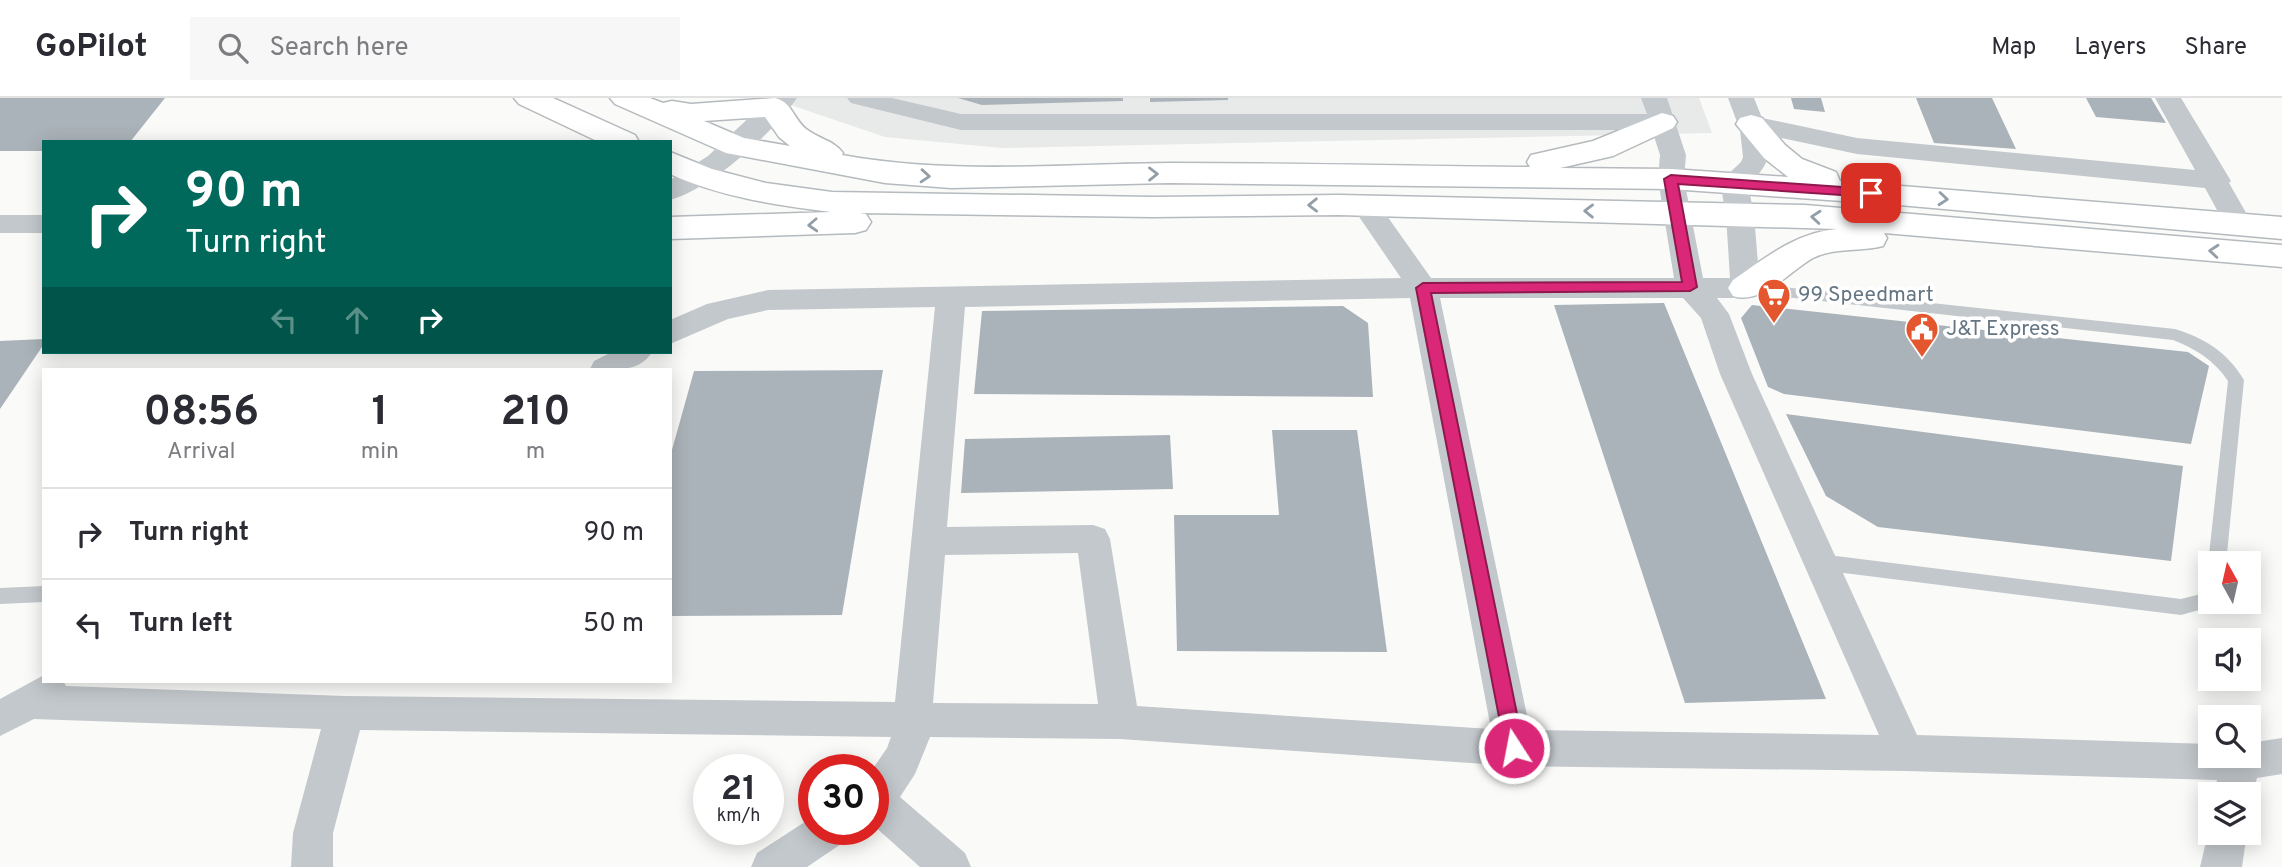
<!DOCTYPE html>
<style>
body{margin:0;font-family:Overpass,sans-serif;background:#f7f7f7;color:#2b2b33;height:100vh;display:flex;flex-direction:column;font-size:26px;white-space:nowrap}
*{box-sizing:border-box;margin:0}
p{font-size:23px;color:#7c7c81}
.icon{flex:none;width:38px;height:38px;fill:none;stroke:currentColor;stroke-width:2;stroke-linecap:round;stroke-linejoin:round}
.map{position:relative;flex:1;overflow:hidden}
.details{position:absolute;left:42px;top:270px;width:630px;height:315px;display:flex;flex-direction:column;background:#fff;border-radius:0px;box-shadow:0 4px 18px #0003}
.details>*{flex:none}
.banner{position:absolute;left:42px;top:42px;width:630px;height:214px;border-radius:0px;box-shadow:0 4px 18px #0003;background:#00695c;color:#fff;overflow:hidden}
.needle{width:46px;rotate:352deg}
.buttons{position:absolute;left:2198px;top:453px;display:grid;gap:14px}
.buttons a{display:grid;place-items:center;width:63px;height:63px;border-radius:0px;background:#fff;box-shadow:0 4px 18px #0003;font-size:35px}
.speed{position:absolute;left:693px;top:656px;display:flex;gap:14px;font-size:35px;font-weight:700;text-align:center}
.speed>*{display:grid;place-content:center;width:91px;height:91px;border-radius:50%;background:#fff;box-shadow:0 4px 18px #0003;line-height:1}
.speed small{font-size:18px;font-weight:400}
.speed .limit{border:10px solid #d22;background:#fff;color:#111}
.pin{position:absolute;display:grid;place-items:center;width:60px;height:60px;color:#fff;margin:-30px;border-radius:14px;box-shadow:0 4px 10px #0006}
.me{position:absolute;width:77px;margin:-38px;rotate:349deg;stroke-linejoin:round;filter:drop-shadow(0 0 5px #0008)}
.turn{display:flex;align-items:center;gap:24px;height:147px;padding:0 28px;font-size:32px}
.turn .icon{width:91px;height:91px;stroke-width:2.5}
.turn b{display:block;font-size:49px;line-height:60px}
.lanes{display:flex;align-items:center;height:66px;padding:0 28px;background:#0003;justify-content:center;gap:35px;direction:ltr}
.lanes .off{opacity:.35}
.eta{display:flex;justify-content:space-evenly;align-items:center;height:119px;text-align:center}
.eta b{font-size:42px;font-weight:700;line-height:49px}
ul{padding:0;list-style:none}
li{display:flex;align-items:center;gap:21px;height:91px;padding:0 28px;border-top:2px solid #e1e1e2}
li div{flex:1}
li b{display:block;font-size:26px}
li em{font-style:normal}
header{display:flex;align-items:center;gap:42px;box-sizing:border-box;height:98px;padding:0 35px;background:#fff;border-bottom:2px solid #e1e1e2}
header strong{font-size:33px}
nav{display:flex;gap:38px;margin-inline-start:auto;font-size:24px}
.search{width:490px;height:63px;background:#f7f7f7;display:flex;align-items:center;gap:18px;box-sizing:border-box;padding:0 24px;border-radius:0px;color:#7c7c81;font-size:26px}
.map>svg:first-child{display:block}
.built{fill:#e8e9e9}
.building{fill:#aab3b9}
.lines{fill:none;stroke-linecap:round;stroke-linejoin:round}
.primary-casing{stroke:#b5babe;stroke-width:3}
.service{fill:#c3c8cc;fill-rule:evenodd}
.minor{fill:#c3c8cc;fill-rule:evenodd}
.primary{fill:#fff;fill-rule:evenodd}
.oneway{stroke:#939fa8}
.route{fill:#db2777;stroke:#8e194d;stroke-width:2}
.labels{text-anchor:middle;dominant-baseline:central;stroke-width:7;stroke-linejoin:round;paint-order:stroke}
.poi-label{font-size:21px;fill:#657683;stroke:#fff;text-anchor:start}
</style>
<header>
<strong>GoPilot</strong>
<div class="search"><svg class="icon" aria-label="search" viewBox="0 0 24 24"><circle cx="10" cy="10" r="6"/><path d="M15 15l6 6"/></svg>Search here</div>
<nav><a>Map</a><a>Layers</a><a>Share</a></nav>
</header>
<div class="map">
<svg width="2282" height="769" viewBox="0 0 2282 769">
<rect width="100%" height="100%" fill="#fafaf8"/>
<!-- built -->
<path class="built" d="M770 0H1699L1712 35 1002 50 885 39Z"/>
<!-- building -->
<path class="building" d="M0 0H165L130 44H44V53H0Z
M958 0H1123V3L982 7Z
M1150 0H1228V2L1150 4Z
M1791 0H1821L1825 14 1794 11Z
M1916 0H1992L2016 51 1934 45Z
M2086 0H2151L2166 25 2096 19Z
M1664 205 1826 601 1685 605 1554 207Z
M1752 207 2188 254 2209 268 2191 346 1784 296 1768 289 1741 220Z
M1343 208 1368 225 1373 299 974 296 982 213Z
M44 241V246L0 311V243Z
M883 272 842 517 670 518V359L694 273Z
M1786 316 2183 368 2171 463 1878 429 1826 398Z
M1272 332H1357L1387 554 1177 553 1174 417H1279Z
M1170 337 1173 391 961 395 965 341Z"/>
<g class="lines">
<defs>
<path id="primary" d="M514 0H553L635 37 639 44H599L519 6Z
M610 0H650L663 5 672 3 691 6 775 0C792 4 793 20 806 31 817 40 835 43 843 55L842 57C951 77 1060 66 1170 65 1290 65 1410 68 1530 69L1527 64 1531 57 1593 43 1662 15 1673 18 1677 24 1673 30 1613 58 1560 70 1671 71 1788 79 1764 60 1736 26 1740 20 1751 17 1762 20 1785 47 1802 61 1836 74 1840 83 2282 119V141L1899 107 1671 91 1169 85 951 90 885 85 726 55 615 6ZM765 19 779 39 790 48 744 40 704 23Z
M670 54 712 71 766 85 832 94 1153 99 1339 97 1805 107 2282 147V169L1884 135 1887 140 1883 148C1860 154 1834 149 1813 160 1788 174 1763 207 1733 198L1728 190 1733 182C1765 160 1797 134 1837 131L1339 117 1153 119 860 115 866 116 871 124 866 132 855 135 670 141V119L831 114C776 107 720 99 670 76Z"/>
</defs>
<!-- primary casing -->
<use href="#primary" class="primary-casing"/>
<!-- service -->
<path class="service" d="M1745 185 2175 231C2205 240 2228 255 2244 282L2226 466H2210V471L2208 466 2228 283C2214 262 2196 251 2173 242L1740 194 1737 190 1740 186Z
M1820 456 2181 501 2197 497 2210 487V504H2214L2210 509 2181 517 1820 472 1814 469 1811 464 1814 459Z
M44 488V504L0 506V490Z"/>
<!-- minor -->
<path class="minor" d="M770 0H797C773 35 711 91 670 102V82L708 58Z
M847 0H892L961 16H1647L1641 0H1667L1686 57 1684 81 1703 180H1730L1726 117 1720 84 1741 64 1743 59 1740 32 1728 0H1754L1762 20 1857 40 2195 72 2155 0H2181L2231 83 2229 85 2253 127 2249 134 2239 136 2229 134 2205 90 1857 56 1767 37C1772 60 1765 72 1748 86L1754 117 1760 190 1755 197 1745 200H1717L1729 216 1752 276 1917 637 2210 646V658H2249V645L2282 640V676L2257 680 2249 708V696H2214L2217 682 1906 673 1514 668 1120 641 930 639 915 676 900 699 965 755 971 769H920L873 727 872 672 887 650 891 639 360 632 333 735V769H291L293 735 321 631 34 621 0 638V601L44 577V583H63L66 588 345 598 895 604 935 209 768 212 728 221 670 246V222L707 206 768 192 1401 180 1351 107 1355 101 1365 98 1375 101 1431 180H1674L1658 81 1660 57 1652 32H961L851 5ZM1410 200 1491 631 1137 608 1110 441 1105 431 1093 427 947 429 965 209ZM1440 200H1683L1701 220 1720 276 1879 637 1530 632ZM1078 455 1098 606 933 605 945 457Z
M0 117H44V135H0Z
M612 254H652C639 276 612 271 590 271L594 263Z
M814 718V732H847L841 746 807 769H751L757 755Z
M2210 727V735H2247L2242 769H2200Z"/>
<!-- primary -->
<use href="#primary" class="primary"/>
</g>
<!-- one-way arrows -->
<defs><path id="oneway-chevron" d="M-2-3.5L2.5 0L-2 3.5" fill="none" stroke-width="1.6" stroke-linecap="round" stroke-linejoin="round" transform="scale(1.75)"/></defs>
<g class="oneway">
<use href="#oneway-chevron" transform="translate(1153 76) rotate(-1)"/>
<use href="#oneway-chevron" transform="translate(925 78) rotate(4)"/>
<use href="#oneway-chevron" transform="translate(1943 101) rotate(5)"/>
<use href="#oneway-chevron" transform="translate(1313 107) rotate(179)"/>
<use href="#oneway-chevron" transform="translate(1589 113) rotate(-179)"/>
<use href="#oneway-chevron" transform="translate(1816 119) rotate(-175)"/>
<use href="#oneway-chevron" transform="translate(813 127) rotate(177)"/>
<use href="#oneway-chevron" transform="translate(2214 153) rotate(-175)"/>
</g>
<!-- route -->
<path class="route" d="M1671 77 1871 91 1878 95 1871 99 1678 86 1697 189 1690 193 1431 195 1524 650 1521 656 1514 658 1508 656 1505 650 1416 190 1423 185 1682 184 1664 81Z"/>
<!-- icons -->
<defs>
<symbol id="supermarket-pin" viewBox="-11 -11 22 30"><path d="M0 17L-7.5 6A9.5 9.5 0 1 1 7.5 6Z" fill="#e4572e" stroke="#fff"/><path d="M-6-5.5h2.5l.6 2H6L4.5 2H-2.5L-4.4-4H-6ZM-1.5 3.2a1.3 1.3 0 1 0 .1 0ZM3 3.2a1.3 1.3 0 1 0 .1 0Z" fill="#fff"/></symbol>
<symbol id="civic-pin" viewBox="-11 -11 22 30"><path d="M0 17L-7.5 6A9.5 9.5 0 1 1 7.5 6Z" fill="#e4572e" stroke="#fff"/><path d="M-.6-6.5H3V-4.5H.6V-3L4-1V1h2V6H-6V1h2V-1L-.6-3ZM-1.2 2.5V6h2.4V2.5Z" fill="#fff"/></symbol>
</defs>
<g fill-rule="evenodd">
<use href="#supermarket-pin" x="1755" y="178" width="38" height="52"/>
<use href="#civic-pin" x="1903" y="212" width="38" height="52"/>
</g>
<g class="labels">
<!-- poi labels -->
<g class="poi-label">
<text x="1798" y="197">99 Speedmart</text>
<text x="1946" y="231">J&amp;T Express</text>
</g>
</g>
</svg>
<div class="buttons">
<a><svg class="needle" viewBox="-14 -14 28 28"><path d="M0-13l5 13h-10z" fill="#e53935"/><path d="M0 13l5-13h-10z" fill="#7c7c81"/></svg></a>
<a><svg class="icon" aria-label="sound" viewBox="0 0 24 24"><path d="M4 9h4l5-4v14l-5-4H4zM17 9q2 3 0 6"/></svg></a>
<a><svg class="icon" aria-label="search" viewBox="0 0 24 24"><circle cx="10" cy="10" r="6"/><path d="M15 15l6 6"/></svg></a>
<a><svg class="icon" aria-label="layers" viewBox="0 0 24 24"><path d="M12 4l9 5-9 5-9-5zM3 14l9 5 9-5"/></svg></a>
</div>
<div class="speed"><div>21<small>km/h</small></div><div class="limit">30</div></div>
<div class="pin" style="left:1871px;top:95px;background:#d93025"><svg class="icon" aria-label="arrive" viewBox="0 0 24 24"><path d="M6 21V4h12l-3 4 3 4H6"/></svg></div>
<svg class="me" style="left:1514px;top:650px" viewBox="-20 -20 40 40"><circle r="17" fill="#db2777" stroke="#fff" stroke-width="3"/><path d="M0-11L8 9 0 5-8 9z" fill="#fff"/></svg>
<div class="banner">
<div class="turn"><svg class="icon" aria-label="right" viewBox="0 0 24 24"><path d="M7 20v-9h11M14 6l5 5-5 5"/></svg><div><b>90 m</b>Turn right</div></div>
<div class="lanes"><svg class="icon off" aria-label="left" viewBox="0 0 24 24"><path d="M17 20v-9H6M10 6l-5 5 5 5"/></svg><svg class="icon off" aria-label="ahead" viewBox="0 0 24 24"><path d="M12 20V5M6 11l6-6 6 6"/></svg><svg class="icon" aria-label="right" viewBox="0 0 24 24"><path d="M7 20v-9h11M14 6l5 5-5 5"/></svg></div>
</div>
<section class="details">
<div class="eta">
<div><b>08:56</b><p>Arrival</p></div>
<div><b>1</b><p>min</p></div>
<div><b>210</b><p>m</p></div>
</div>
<ul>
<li><svg class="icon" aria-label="right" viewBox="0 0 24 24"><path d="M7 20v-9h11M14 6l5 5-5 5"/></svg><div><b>Turn right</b></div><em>90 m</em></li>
<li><svg class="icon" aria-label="left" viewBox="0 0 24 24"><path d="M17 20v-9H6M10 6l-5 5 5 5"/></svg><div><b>Turn left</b></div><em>50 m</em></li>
</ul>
</section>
</div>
